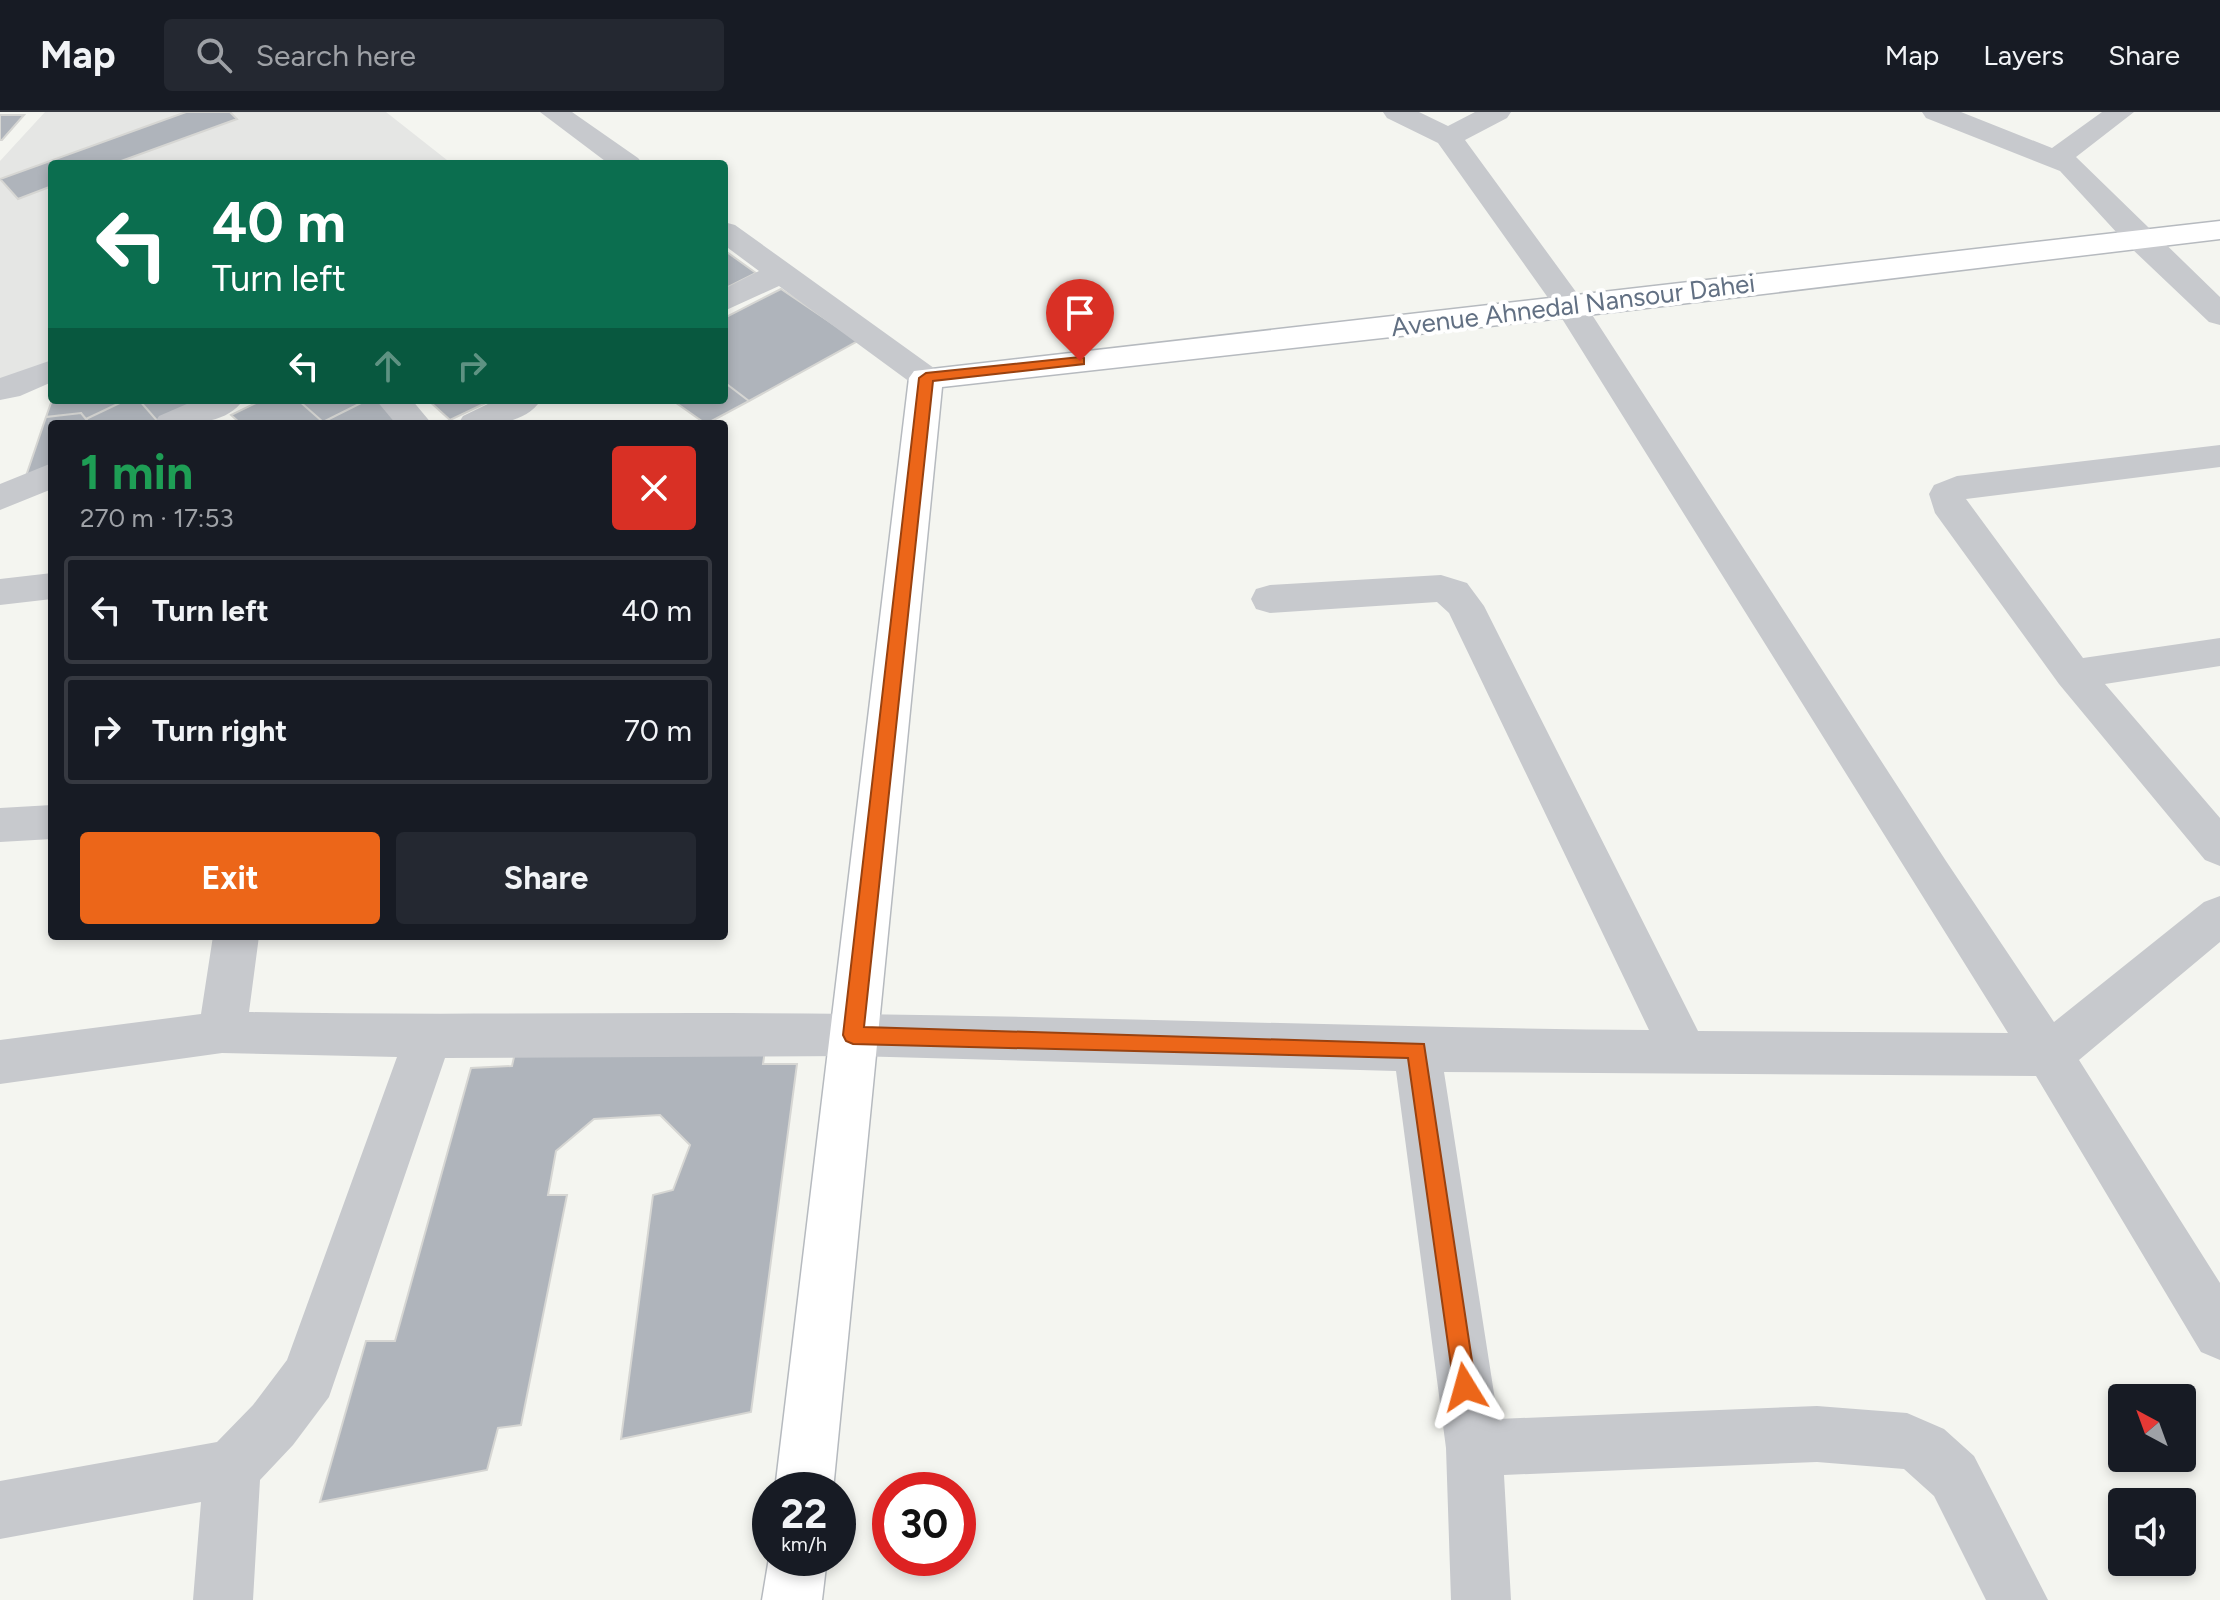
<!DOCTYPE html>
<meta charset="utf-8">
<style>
body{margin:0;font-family:Figtree,sans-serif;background:#242831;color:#f1f3f6;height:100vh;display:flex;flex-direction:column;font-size:30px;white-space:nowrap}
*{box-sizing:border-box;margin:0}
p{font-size:26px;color:#9ea1a6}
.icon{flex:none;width:44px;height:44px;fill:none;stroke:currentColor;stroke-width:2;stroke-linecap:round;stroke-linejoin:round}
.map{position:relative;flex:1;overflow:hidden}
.panel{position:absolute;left:48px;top:308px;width:680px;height:520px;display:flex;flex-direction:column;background:#171b24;border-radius:8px;box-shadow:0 4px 12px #0003}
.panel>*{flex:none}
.hud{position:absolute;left:48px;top:48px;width:680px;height:244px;border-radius:8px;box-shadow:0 4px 12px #0003;background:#0b6e4f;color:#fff;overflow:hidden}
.needle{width:52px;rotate:319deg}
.controls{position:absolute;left:2108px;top:1272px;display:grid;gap:16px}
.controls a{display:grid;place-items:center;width:88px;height:88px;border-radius:8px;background:#171b24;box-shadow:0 4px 12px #0003;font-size:40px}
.speed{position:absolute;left:752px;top:1360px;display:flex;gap:16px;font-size:40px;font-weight:700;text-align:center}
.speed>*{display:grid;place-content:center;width:104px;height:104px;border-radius:50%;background:#171b24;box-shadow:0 4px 12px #0003;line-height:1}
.speed small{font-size:20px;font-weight:400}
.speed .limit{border:12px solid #d22;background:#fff;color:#111}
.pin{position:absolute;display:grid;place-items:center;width:68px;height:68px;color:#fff;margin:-82px -34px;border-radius:50% 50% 50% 0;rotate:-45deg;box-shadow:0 0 8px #0007}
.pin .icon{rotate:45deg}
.me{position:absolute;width:88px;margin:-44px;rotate:352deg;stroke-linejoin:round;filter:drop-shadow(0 0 6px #0008)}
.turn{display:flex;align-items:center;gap:28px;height:168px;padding:0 32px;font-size:36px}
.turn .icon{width:104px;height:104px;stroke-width:2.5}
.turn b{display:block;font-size:56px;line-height:68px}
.lanes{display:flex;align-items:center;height:76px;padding:0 32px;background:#0003;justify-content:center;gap:40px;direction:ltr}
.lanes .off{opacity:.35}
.round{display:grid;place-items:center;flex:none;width:84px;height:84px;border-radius:8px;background:#242831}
.overview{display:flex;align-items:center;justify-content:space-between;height:136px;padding:0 32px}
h1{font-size:48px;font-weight:700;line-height:60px;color:#1e9e55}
.cta{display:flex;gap:16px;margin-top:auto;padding:16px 32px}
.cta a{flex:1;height:92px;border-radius:8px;background:#ec6619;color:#fff;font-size:32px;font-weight:700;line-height:92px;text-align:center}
.cta a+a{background:#242831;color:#f1f3f6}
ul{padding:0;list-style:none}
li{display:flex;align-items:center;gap:24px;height:108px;margin:0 16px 12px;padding:0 16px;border:4px solid #363941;border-radius:8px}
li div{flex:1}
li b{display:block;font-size:30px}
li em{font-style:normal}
header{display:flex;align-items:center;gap:48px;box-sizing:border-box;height:112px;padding:0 40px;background:#171b24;border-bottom:2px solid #363941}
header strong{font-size:38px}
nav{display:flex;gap:44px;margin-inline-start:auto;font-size:28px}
.search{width:560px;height:72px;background:#242831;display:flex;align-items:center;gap:20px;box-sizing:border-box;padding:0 28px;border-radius:8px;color:#9ea1a6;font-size:30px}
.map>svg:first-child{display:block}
.built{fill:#e5e6e4}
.building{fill:#afb4bb;stroke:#d6d6d3;stroke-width:2}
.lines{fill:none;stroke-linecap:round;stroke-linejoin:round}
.secondary-casing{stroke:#b6babf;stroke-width:3}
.street{fill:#c7c9cd;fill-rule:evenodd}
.secondary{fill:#fff;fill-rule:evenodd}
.route{fill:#ec6619;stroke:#994210;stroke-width:2}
.labels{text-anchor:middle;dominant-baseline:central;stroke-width:8;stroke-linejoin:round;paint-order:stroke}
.far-street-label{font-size:26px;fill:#627083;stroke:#fff}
</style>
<header>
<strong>Map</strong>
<div class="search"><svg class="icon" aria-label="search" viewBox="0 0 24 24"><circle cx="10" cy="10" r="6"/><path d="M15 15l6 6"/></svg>Search here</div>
<nav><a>Map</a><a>Layers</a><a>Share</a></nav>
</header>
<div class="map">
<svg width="2220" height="1488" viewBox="0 0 2220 1488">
<rect width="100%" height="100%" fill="#f4f5f0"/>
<!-- built -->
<path class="built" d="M45 0H386L452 52H52V252L17 266H0V49Z"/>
<!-- building -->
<path class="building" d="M186 0H230L237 7 113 52H52V74L18 87 0 67Z
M0 3H24L2 28H0Z
M724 138 756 161 724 177Z
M781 177 858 229 749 289 724 270V206Z
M724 270 749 289 706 312 672 288H724Z
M52 288H126L86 307 81 301 46 305Z
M126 288H139L160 312H90L86 307Z
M139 288H214L160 312Z
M262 288H298L323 310 241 312 231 303Z
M298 288H367L323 310Z
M367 288H380L408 312 323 310Z
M428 288H492L450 308Z
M81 301 90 312H52V358L24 370 46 305Z
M767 924 763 952H797L751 1300 621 1327 653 1083 673 1078 690 1033 660 1003 594 1007 556 1039 548 1083H567L521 1313 498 1316 487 1358 320 1390 366 1229H395L471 956 512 954 518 927Z"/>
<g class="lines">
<defs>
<path id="secondary" d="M2220 109V127L1571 205 942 275 833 1378H775L909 266 914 259Z
M770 1440V1446H827L822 1488H762Z"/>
</defs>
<!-- secondary casing -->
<use href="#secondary" class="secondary-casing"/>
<!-- street -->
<path class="street" d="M540 0H572L638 46 643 52H609Z
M1383 0H1419L1448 14 1475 0H1511L1507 6 1465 28 1587 195 1946 749 2054 910 2204 790 2220 784V830L2079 948 2220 1171V1248L2201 1240 2036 964 1444 960 1498 1307 1817 1294 1907 1301 1944 1317 1974 1344 2048 1488H1986L1934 1384 1904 1357 1817 1350 1504 1363 1511 1488H1451L1446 1336 1396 959 853 944 445 946 329 1285 293 1333 260 1368 253 1488H193L201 1390 0 1427V1369L217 1330 253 1293 287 1248 397 945 222 941 0 972V928L201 902 213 824H259L249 900C450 904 652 899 854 902 1119 905 1384 916 1649 918L1449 501 1437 490 1270 501 1256 497 1251 487 1256 477 1270 473 1441 463 1467 471 1484 494 1698 919 2008 921 1556 197 1438 31 1387 6Z
M1922 0H1961L2052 36 2102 0H2134L2076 45 2220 185V213L2209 210 2130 135 2060 59 1926 6Z
M724 110 735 113 938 259 943 266 938 273 926 276 914 273 779 174 724 199V177L759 159 724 133Z
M52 248V270L20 284 0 288V266Z
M196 288H243C225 315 182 312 154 312L159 304Z
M376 288H412L432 312H396Z
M496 288H541C523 315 486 312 458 312L463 304Z
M2220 333V355L1966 387 2083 546 2220 526V554L2105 572 2220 706V754L2205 748 2059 572 1935 401 1929 382 1934 373 1957 364Z
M52 351V377L0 398V372Z
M52 461V487L0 493V467Z
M52 693V727L0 730V696Z"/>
<!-- secondary -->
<use href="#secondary" class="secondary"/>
</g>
<!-- route -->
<path class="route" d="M1080 245 1084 246V252L933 269 864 915 1424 932 1476 1275 1473 1283 1465 1286 1457 1283 1454 1275 1408 946 853 932 846 929 843 923 919 266 926 261Z"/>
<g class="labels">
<!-- far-street labels -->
<g class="far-street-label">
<text transform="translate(1573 193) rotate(-7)">Avenue Ahnedal Nansour Dahei</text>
</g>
</g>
</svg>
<div class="controls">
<a><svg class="needle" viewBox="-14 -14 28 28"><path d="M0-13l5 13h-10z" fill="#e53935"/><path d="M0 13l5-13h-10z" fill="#9ea1a6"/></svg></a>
<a><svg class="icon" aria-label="sound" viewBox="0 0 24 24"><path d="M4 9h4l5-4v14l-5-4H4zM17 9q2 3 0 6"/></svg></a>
</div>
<div class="speed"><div>22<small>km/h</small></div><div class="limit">30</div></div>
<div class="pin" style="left:1080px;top:249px;background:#d93025"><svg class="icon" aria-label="arrive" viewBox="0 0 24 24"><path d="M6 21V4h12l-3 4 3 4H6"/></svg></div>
<svg class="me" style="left:1465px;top:1275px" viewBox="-20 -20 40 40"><path d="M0-17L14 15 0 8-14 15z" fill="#ec6619" stroke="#fff" stroke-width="4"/></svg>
<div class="hud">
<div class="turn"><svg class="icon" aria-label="left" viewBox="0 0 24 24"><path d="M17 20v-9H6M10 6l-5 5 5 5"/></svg><div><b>40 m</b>Turn left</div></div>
<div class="lanes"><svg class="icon" aria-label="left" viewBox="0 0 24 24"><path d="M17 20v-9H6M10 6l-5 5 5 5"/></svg><svg class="icon off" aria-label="ahead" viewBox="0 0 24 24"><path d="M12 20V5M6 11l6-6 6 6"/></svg><svg class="icon off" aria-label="right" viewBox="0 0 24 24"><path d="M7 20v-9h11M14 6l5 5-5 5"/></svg></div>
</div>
<section class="panel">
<div class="overview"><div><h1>1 min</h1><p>270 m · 17:53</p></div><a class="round" style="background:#d93025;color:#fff"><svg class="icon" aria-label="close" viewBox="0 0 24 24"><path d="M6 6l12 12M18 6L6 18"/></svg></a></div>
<ul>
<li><svg class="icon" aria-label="left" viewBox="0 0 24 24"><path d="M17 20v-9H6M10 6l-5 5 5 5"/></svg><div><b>Turn left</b></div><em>40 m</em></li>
<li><svg class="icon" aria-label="right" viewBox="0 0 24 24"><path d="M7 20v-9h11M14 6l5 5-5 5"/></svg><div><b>Turn right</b></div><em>70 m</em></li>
</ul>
<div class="cta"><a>Exit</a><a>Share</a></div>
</section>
</div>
